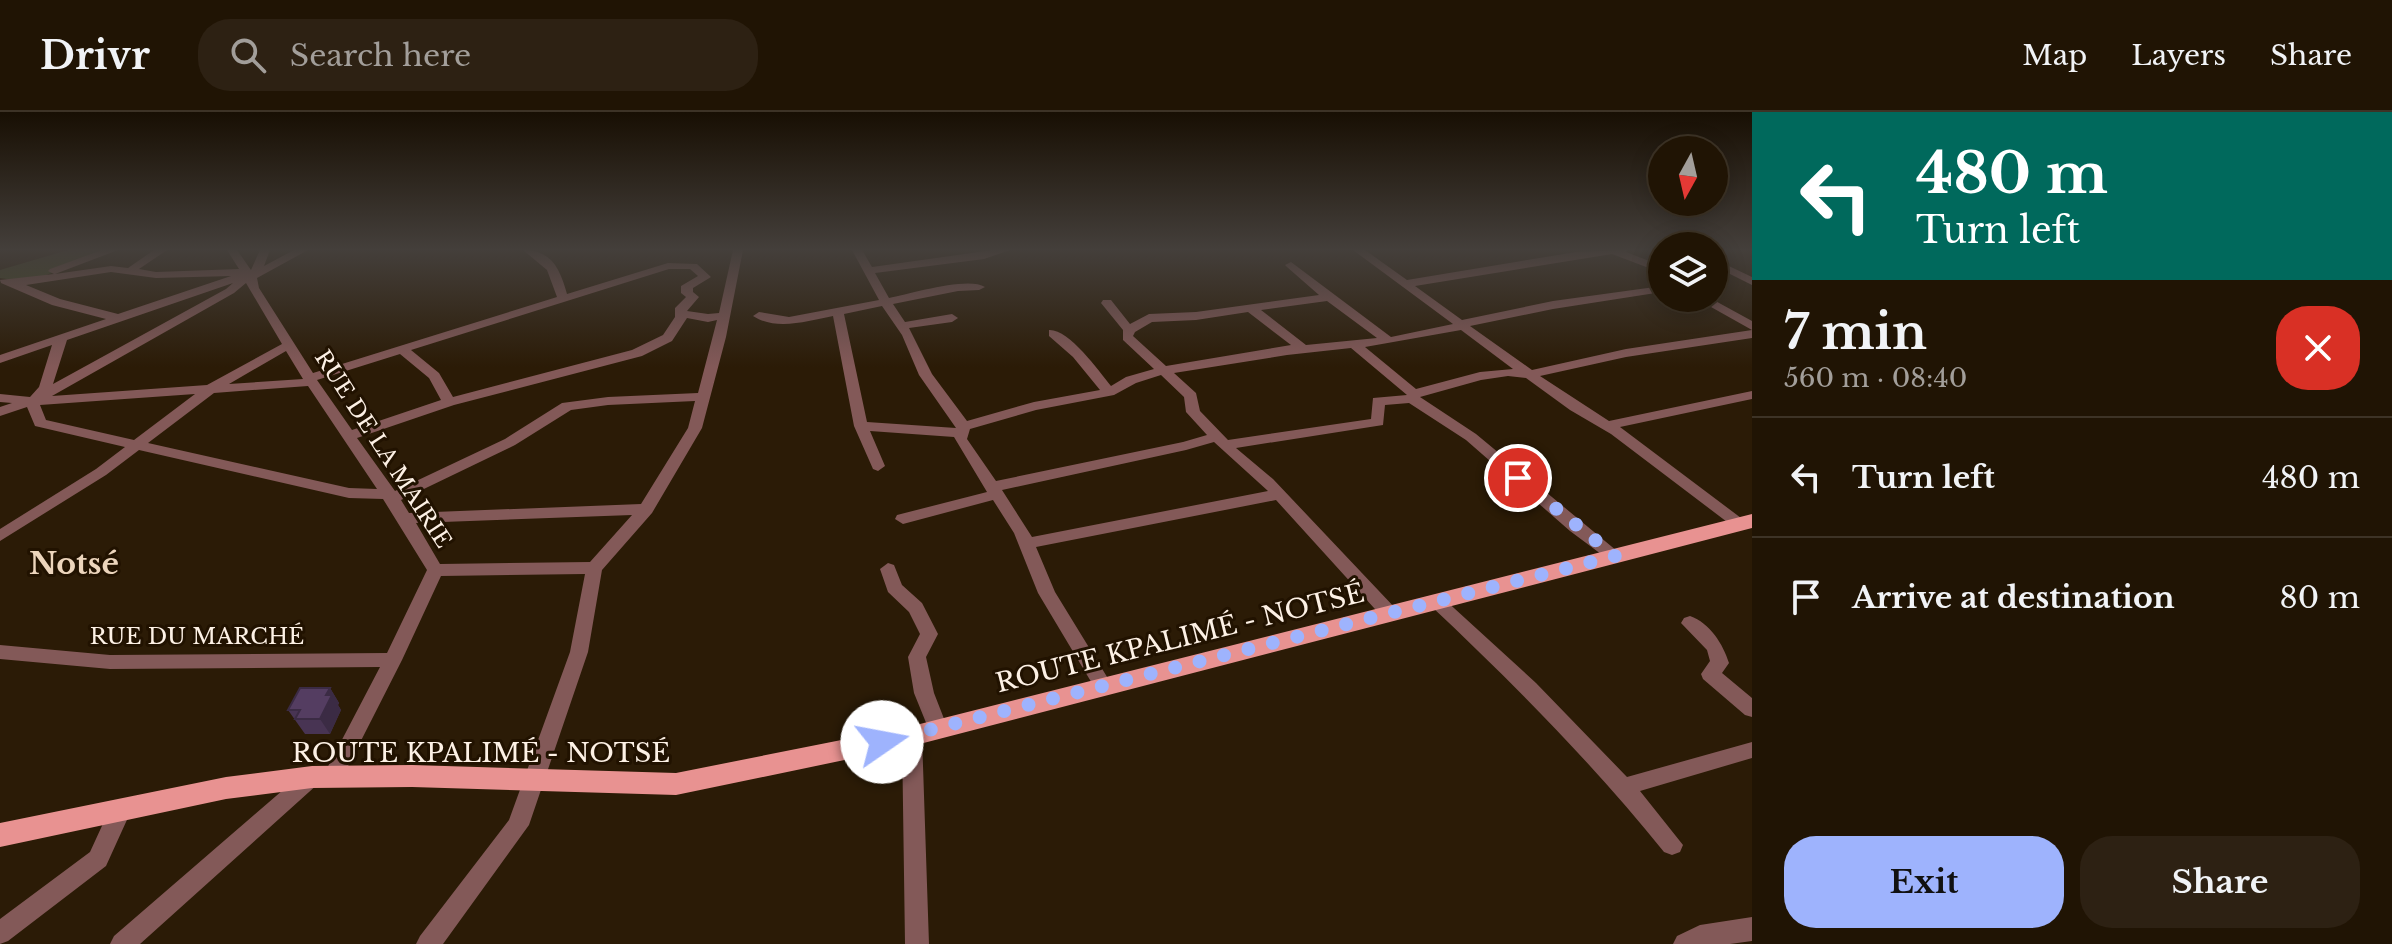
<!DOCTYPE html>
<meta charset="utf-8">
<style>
body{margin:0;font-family:"Libre Baskerville",serif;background:#2d2113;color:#f1f3f6;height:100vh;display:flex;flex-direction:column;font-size:30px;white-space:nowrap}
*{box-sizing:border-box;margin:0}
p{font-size:26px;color:#a29e9a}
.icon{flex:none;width:44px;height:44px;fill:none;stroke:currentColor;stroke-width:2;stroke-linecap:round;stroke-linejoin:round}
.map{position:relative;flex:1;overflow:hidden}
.details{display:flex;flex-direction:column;background:#201404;width:640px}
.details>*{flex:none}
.guide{background:#00695c;color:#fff;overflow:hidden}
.needle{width:52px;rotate:188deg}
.controls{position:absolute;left:1648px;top:24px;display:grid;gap:16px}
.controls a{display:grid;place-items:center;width:80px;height:80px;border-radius:50%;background:#201404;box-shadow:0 4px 20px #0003,0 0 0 2px #3d3326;font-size:40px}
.pin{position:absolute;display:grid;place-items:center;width:68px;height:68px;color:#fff;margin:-34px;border:4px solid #fff;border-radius:50%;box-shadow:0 2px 8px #0007}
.me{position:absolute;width:88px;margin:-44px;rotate:78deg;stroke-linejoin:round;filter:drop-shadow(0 0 6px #0008)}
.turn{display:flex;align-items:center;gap:28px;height:168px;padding:0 32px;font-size:36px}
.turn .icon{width:104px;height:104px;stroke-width:2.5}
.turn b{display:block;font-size:56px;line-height:68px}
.round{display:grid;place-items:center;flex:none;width:84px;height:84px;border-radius:32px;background:#2d2113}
.head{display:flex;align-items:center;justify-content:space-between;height:136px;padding:0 32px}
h1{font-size:48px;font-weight:800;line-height:60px}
.cta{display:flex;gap:16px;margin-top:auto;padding:16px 32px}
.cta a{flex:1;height:92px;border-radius:32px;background:#9eb3fd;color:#111;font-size:32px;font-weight:800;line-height:92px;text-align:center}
.cta a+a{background:#2d2113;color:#f1f3f6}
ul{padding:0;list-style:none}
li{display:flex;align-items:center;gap:24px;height:120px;padding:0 32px;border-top:2px solid #3d3326}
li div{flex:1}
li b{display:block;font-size:30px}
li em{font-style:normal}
header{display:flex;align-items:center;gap:48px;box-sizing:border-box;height:112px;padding:0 40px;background:#201404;border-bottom:2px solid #3d3326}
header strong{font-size:38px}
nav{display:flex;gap:44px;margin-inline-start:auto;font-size:28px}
.search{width:560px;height:72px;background:#2d2113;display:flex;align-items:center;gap:20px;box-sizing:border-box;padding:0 28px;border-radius:32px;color:#a29e9a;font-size:30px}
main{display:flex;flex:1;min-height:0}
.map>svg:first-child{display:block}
.green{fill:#434a25}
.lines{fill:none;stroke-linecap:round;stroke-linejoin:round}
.minor{fill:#835958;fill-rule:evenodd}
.major{fill:#e89291;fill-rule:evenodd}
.wall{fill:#483453}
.shaded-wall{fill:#3b2b44}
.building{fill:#543d61;stroke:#3b2b44;stroke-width:2}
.route{stroke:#9eb3fd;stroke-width:14;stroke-dasharray:0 25.2}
.labels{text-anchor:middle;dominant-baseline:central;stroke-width:6;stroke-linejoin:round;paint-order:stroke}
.street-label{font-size:22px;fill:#fdf1e5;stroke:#211200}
.near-street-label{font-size:26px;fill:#fdf1e5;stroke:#211200}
.district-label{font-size:30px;font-weight:bold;fill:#ecd5bc;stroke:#211200}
</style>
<header>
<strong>Drivr</strong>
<div class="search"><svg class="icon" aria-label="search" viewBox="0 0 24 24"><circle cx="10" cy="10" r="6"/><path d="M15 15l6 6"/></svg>Search here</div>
<nav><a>Map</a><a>Layers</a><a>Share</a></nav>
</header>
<main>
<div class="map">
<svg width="1752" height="832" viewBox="0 0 1752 832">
<rect width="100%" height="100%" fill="#2b1b06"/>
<!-- green -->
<path class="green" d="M68 138H114L27 170 0 166V158Z"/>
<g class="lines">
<!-- minor -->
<path class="minor" d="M102 138H118L55 162 111 154 128 156 154 138H167L139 157 156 160 239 157 227 138H237L251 158 260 138H270L264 154 294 138H308L257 166 259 176 313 261 557 185 547 158 523 138C552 138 560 157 567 182L668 151 697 152 711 165 693 176V180L699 185 687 199 708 202 719 201 733 138H743L726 225 702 316 652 401 602 458 588 540 529 713 443 832H416L420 824 509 708 570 540 585 462 441 464 402 548 340 670 333 673 326 670 323 664 380 555 110 557 0 547V533L110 543 387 541 427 458 383 387 349 386 139 338 106 363 0 429V417L96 357 125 335 35 314 27 295 0 304V295L12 291 0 290V282L30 285 39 275 52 233 0 251V243L106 207 52 193 1 171 0 168 54 162 48 159 50 157ZM669 157H690L698 164 681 174V181L686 185 675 196V205L663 223 632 238 453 285 439 261 411 238ZM111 160 156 166 231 164 118 202 60 187 26 173ZM233 171 226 177 53 272 67 228ZM246 171 282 232 207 273 52 284 234 181ZM687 206 708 210 717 208 698 281 608 285 562 291 505 327 395 379 357 326 454 293 642 244 672 229ZM286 239 303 267 229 272ZM400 242 429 266 441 288 352 318 317 268ZM308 274 377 377 349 376 148 331 214 281ZM195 282 134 328 46 308 40 293ZM695 289 688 316 641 392 409 401 401 388 515 333 571 298 608 293ZM632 403 590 450 440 452 416 411Z
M852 138H862L872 155 993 138H1010L984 147 875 161 889 186C910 182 968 164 985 175L979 178 958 179 893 192 905 210 952 202 958 206 952 210 909 216 932 262 967 309 1034 290 1100 278 1073 245 1049 224V218C1069 217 1098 258 1111 274L1126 265 1154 257 1123 228V218L1101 191 1103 188H1111L1130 212 1149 202 1196 200 1319 183 1287 155 1285 153 1291 150 1391 225 1453 212 1353 138H1365L1407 168 1576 140 1627 138 1626 140 1662 154V161L1612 142 1415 174 1462 208 1553 189 1662 174V180L1553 197 1470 214 1532 258 1626 237 1752 218V226L1626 245 1540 264 1609 309 1752 279V287L1620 315 1749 412 1741 417 1735 416 1611 322 1570 298 1526 266 1508 264 1481 268 1420 285 1476 322 1623 444 1621 448H1609L1570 419 1466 328 1409 291 1385 293 1383 313 1236 336 1273 367 1396 497 1399 502 1396 507H1384L1276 388 1036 435 1055 480 1112 573 1110 578 1103 580 1096 578 1038 481 1014 421 993 388 903 412 895 407 897 403 987 380 954 325 870 319 885 354 878 359 873 357 854 314 833 204C808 209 776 219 753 204L759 200 789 205 879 188ZM1327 189 1377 226 1306 233 1261 198ZM882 194 902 223 919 263 956 316 867 310 844 202ZM1248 200 1291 233 1166 254 1133 224 1135 220 1152 210 1196 208ZM1461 218 1513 257 1480 260 1416 277 1365 235ZM1351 236 1407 283 1373 286 1371 307 1228 328 1200 299 1196 281 1174 261 1287 243ZM1161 263 1184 285 1186 300 1207 323 1183 330 996 369 967 327 970 317 1036 298 1114 283 1136 271ZM1214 330 1268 379 1032 425 1002 378 1186 338Z
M1714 147 1752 165V173L1714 154Z
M1695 186H1710L1752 209V218Z
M888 451 894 453 902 473 922 491 938 522 926 545 934 581 948 617 945 623 938 625 931 623 914 581 908 545 920 522 909 500 888 480 880 457Z
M1437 484 1443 486 1536 571 1627 665 1752 630V646L1640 679 1683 733 1680 740 1672 743 1664 740C1593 652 1514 572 1431 494L1428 490 1431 486Z
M1690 504C1710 511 1723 532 1729 551L1722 561 1752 586V605L1745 603 1703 567 1701 562 1710 549 1707 538 1681 511 1684 506Z
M912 616 919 618 922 624 929 832H905L902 624 905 618Z
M312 656 319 659 322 665 319 671 140 832H110L114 824 305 659Z
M120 690 128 692 131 699 106 754 8 829 0 832V807L90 740 112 692Z
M1752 805V829L1730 832H1673L1677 824 1700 813Z"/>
<!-- major -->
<path class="major" d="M1752 402V416L912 634 676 683 412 675 312 676 226 687 0 735V711L226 665 312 654 412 653 676 661 912 614Z"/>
</g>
<!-- wall -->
<path class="wall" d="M330 576 339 591 338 593 341 598 330 622H305L288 598Z"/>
<!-- shaded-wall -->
<path class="shaded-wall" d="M330 576 339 591 338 593 341 598 330 622 320 607 326 583Z"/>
<!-- building -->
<path class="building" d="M300 576H330L326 583H332L320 607H295L300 598H288Z"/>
<!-- sky -->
<linearGradient id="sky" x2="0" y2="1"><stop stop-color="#180f03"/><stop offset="0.54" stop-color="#443f3b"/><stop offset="1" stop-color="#443f3b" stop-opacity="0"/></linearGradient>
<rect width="1752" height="255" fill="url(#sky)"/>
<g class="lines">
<!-- route -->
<path class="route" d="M882 630 1615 444 1518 366"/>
</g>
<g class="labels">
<!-- street labels -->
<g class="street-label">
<text transform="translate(383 337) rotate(57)">RUE DE LA MAIRIE</text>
<text x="197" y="524">RUE DU MARCHÉ</text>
</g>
<!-- near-street labels -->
<g class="near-street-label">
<text transform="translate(1180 526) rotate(-14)">ROUTE KPALIMÉ - NOTSÉ</text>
<text x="481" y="641">ROUTE KPALIMÉ - NOTSÉ</text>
</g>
<!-- district labels -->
<g class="district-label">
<text x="74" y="451">Notsé</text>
</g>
</g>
</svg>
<div class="controls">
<a><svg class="needle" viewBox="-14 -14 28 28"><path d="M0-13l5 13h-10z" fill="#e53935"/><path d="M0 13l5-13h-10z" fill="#a29e9a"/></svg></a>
<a><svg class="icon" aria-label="layers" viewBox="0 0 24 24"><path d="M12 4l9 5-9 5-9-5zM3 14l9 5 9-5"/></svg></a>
</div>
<div class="pin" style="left:1518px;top:366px;background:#d93025"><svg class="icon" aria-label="arrive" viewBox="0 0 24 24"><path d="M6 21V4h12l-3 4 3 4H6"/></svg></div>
<svg class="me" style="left:882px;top:630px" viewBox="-20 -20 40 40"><circle r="19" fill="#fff"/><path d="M0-13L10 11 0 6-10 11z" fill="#9eb3fd"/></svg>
</div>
<section class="details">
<div class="guide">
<div class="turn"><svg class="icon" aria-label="left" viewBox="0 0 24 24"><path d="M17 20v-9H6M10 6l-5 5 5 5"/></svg><div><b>480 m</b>Turn left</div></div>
</div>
<div class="head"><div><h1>7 min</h1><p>560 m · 08:40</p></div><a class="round" style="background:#d93025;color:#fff"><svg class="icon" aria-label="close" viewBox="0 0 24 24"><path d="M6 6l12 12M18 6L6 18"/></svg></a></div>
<ul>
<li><svg class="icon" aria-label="left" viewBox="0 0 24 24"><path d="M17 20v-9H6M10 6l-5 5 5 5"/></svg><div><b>Turn left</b></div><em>480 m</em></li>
<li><svg class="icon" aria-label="arrive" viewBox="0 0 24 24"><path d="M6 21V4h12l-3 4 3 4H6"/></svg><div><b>Arrive at destination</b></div><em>80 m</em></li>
</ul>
<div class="cta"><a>Exit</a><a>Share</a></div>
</section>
</main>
